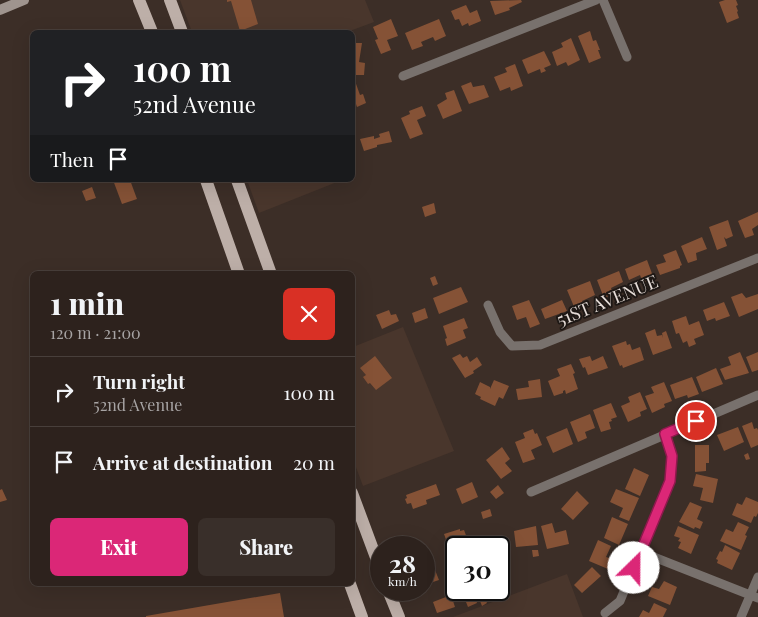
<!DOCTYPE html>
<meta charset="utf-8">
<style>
body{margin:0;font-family:"Playfair Display",serif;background:#392f2a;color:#f1f3f6;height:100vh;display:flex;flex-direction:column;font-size:19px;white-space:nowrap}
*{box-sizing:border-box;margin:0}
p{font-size:16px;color:#a7a4a4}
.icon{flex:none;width:28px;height:28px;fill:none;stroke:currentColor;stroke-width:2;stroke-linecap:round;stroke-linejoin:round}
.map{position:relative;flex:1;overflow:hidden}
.side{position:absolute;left:30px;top:271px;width:325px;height:315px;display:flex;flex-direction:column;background:#2d221d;border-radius:8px;box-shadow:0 5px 20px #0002,0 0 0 1px #483f3b}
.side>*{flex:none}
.guide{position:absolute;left:30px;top:30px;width:325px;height:152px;border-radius:8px;box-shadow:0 5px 20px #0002,0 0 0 1px #483f3b;background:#202124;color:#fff;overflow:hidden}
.speed{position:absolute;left:370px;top:536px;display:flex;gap:10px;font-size:25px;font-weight:700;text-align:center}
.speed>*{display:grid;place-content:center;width:65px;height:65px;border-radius:50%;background:#2d221d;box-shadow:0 5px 20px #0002,0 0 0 1px #483f3b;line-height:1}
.speed small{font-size:12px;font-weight:400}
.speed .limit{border:2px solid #111;border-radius:8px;background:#fff;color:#111}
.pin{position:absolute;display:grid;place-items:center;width:42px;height:42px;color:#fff;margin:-21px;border:2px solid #fff;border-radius:50%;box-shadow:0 1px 5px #0007}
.me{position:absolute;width:55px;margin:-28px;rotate:23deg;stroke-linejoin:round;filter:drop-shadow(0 0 4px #0008)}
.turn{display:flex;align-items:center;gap:18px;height:105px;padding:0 20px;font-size:22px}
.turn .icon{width:65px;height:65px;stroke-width:2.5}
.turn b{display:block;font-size:35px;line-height:42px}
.then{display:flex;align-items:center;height:48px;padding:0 20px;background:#0003;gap:10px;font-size:19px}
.round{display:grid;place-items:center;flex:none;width:52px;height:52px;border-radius:8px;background:#392f2a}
.overview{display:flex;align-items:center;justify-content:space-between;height:85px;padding:0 20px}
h1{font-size:30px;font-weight:800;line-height:38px}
.button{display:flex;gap:10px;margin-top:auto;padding:10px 20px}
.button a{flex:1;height:58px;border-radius:8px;background:#db2777;color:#fff;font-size:20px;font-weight:800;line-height:58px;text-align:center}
.button a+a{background:#392f2a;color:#f1f3f6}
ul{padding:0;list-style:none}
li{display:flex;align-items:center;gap:15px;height:70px;padding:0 20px;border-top:1px solid #483f3b}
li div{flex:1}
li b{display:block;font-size:19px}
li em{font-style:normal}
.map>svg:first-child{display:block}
.built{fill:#49362c}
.building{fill:#855236}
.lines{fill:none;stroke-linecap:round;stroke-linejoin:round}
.street{stroke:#78716d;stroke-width:9}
.secondary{stroke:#9f948e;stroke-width:10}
.primary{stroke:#bdafa8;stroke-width:12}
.route-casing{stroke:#8e194d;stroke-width:12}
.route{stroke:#db2777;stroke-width:9}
.labels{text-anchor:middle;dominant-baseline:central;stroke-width:4;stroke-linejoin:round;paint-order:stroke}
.street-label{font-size:18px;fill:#e6ddd8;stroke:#1e1815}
</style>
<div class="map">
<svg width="758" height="617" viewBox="0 0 758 617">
<rect width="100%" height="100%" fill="#3c2e27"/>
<!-- built -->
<path class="built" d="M180 0H365L374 22 347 32H192Z
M247 180H342L259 213Z
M403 327 454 451 363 486 353 459V347Z
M567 574 583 617H453Z"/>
<!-- building -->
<path class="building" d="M227 0H251L258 24 240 31 231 1 227 2Z
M521 0 522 2 509 8 510 10 495 15 490 1Z
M725 0H736L738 5 736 6 738 11 737 12 739 18 727 23 719 2Z
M466 5 470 13 477 10 481 21 469 26 468 23 462 26 459 19 455 20 451 11Z
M391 19 398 36 387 40 391 50 381 54 375 40 378 39 373 27Z
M439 19 446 36 435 41 433 37 421 42 423 46 412 50 405 33Z
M590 31 593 41 596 40 600 50H598L601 58 589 63 578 36Z
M571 38 580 60 568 66 566 62 557 66 552 52 563 47 561 43Z
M352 43H362L359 62 365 63 364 75H352Z
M544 51 551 65 544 68 546 71 541 73 540 69 528 74 522 60Z
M515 64 523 86 511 91 510 87 500 91 494 77 507 72 505 68Z
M352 81H355L360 95 363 94 366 103 357 107 356 104 352 105Z
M471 82 473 87 484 85 489 97 469 104 461 86Z
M454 90 462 111 443 119 437 105 447 99 445 93Z
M422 106 426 116 417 120 423 134 410 139 401 118 410 114 409 111Z
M389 131 392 142 377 145V147L364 151 360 139 374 136V139L380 137 379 134Z
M113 180H130L137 199 122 204Z
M92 187 96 198 86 201 82 191Z
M434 203 436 213 425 217 422 207Z
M758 212V225L752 229 754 235 745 238 738 221Z
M728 220 733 236 726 239 724 237 727 246 717 250 709 227Z
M702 237 707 249 696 253 697 260 688 263 681 246Z
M676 250 682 265 680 266V268L660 275 656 265 666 262 663 255Z
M647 260 654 279 643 283 640 275 629 280 625 269Z
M619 271 623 282 611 288 613 294 604 298 597 280Z
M435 276 438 284 433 286 430 278Z
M590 281 595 295 582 301 584 306 575 309 567 290Z
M461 287 468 302 439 314 433 298Z
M742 293 746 298 758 294V309L739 317 731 297Z
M529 300 540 324 530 328 526 317 517 320 512 306Z
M562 300 567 311 545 319 541 309Z
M724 302 730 316 716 321 715 318 707 321 703 310Z
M425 308 428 318 415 323 412 313Z
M389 310 391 315 396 314 399 321 382 329 376 315Z
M686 316 689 325 699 321 704 335 694 339 696 344 689 347 687 341 683 343 679 333 676 334 672 321Z
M464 318 468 328 463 330 466 338 447 346 445 339 447 338 443 326Z
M655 329 657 336 662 335 663 338 662 333 666 331 672 348 653 355 645 333Z
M626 341 627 345 630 344 632 350 640 347 644 360 623 368 622 365 620 366 612 346Z
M740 352 749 373 725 380 720 369 731 365 728 357Z
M758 352V370L752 372 746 357Z
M460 354 463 358 467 356 470 362 477 357 482 365 473 371 474 373 465 378 452 358Z
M375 356 392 378 376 390 370 383 368 384 363 377 366 375 360 368Z
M590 356 592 361 603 356 608 368 588 375 585 367 583 368 579 359Z
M571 364 575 373 573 374 578 389 566 394 565 390 563 391V393L554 396 548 381 560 376 557 369Z
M716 368 723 384 702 392 696 377Z
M692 377 699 394 688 398 687 395 675 399 670 385Z
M540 379 542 397 518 400 516 389 529 387 528 381Z
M494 380 509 386 503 399 499 397 495 406 480 399 481 397 475 394 480 382 490 387V389Z
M664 382 672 401 664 404 665 407 652 413 645 396 654 393 651 387Z
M640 392 647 409 640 412 641 416 628 422 621 406 630 402 628 397Z
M611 403 617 417 611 419 612 421 609 422 611 429 601 432 593 410Z
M590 414 595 428 585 432 587 438 578 442 570 422Z
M752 422 754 429 757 428 758 430V445L751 448 742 426Z
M738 427 744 442 724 451 717 435Z
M567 428 573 444 553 453 546 437Z
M533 429 535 434 537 433 542 445 531 450 535 459 523 463 515 442 525 438 523 433Z
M695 445H709V463H706V471L695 472Z
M502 447 510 459 505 463 512 471 501 479 486 460Z
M748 453 750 459 746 460 744 455Z
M634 468 649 475 640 496 625 489Z
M696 474 718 479 713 503 700 500 703 488 693 486Z
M472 482 478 497 462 504 456 489Z
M436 484 440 495 426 500 427 504 413 509 411 503 407 504 405 499 407 498 406 495Z
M498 485 504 493 496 499 490 492Z
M2 489 7 500 0 502V490Z
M616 489 639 498 629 521 619 517 623 508 610 502Z
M577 491 589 503 573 520 561 509Z
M746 497 758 502V513L756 517 754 516 751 523 732 515 737 503 742 505Z
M690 502 702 507 697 519 703 522 700 529 695 527 694 529 679 522Z
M490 509 492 516 483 519 481 512Z
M612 517 628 524 619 545 604 538Z
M738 522 749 527 745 535 747 536 741 550 720 541 726 529 733 532Z
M552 523 555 533 566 530 569 544 547 549 541 526Z
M536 526 538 545 516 547 514 531Z
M678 526 699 535 691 554 678 548 681 542 678 541 680 538 674 536Z
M460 529V531L464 530 467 538 448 545 444 534Z
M598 540 611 546 606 557 612 559 608 569 589 561Z
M725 545 740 553 732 570 717 563 718 560 716 559 720 551 722 552Z
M532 550H538L539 556 533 557Z
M456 551V561L453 562 449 554Z
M502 556 505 563 499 565V558Z
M433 565 439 580 427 584 424 577 426 576 424 569Z
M592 567 601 576 582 593 574 585Z
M664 581 677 587 670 605 648 596 652 587 659 589Z
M280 593 284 617H146V616Z
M451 595 455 607 437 613 433 602Z
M475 597 477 603 468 607 466 602Z
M485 599 487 603 482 606 480 601Z
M654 603 667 609 663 617H639L643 610 649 613Z"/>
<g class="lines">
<!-- street -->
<path class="street" d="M603 0 627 57
M403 76 596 0
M488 305 500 332 512 346 540 345 758 258
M531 492 758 395
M641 552 758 598
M605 613 620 601 670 481 672 457 665 434
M741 617 758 577"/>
<!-- secondary -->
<path class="secondary" d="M0 10 24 0"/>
<!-- primary -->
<path class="primary" d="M139 0 152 32
M170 0 182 32
M206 180 239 274
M237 180 271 274
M352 493 381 571
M350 584 362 617
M388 590 399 617"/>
</g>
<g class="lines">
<defs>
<path id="route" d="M634 568 670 481 672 456 665 434 696 421"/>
</defs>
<!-- route casing -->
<use href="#route" class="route-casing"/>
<!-- route -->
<use href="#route" class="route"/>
</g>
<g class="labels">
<!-- street labels -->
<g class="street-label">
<text transform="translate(607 300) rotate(-22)">51ST AVENUE</text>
</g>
</g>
</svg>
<div class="speed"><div>28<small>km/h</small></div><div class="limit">30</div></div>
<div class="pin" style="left:696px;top:421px;background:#d93025"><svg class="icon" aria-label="arrive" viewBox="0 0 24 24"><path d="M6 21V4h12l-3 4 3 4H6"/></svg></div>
<svg class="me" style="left:634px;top:568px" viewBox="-20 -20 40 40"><circle r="19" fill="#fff"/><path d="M0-13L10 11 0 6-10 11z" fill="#db2777"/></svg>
<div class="guide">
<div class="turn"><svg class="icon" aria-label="right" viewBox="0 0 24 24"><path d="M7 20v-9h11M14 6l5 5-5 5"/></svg><div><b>100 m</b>52nd Avenue</div></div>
<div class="then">Then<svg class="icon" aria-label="arrive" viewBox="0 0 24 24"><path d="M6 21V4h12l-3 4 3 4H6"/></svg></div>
</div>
<section class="side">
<div class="overview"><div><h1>1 min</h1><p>120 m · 21:00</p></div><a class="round" style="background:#d93025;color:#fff"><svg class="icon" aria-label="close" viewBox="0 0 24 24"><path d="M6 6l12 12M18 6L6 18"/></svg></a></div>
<ul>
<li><svg class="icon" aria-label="right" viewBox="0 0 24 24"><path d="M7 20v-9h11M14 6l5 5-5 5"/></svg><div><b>Turn right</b><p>52nd Avenue</p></div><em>100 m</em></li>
<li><svg class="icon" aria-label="arrive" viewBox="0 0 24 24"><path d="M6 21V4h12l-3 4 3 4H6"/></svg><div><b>Arrive at destination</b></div><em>20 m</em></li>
</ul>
<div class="button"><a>Exit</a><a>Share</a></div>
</section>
</div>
